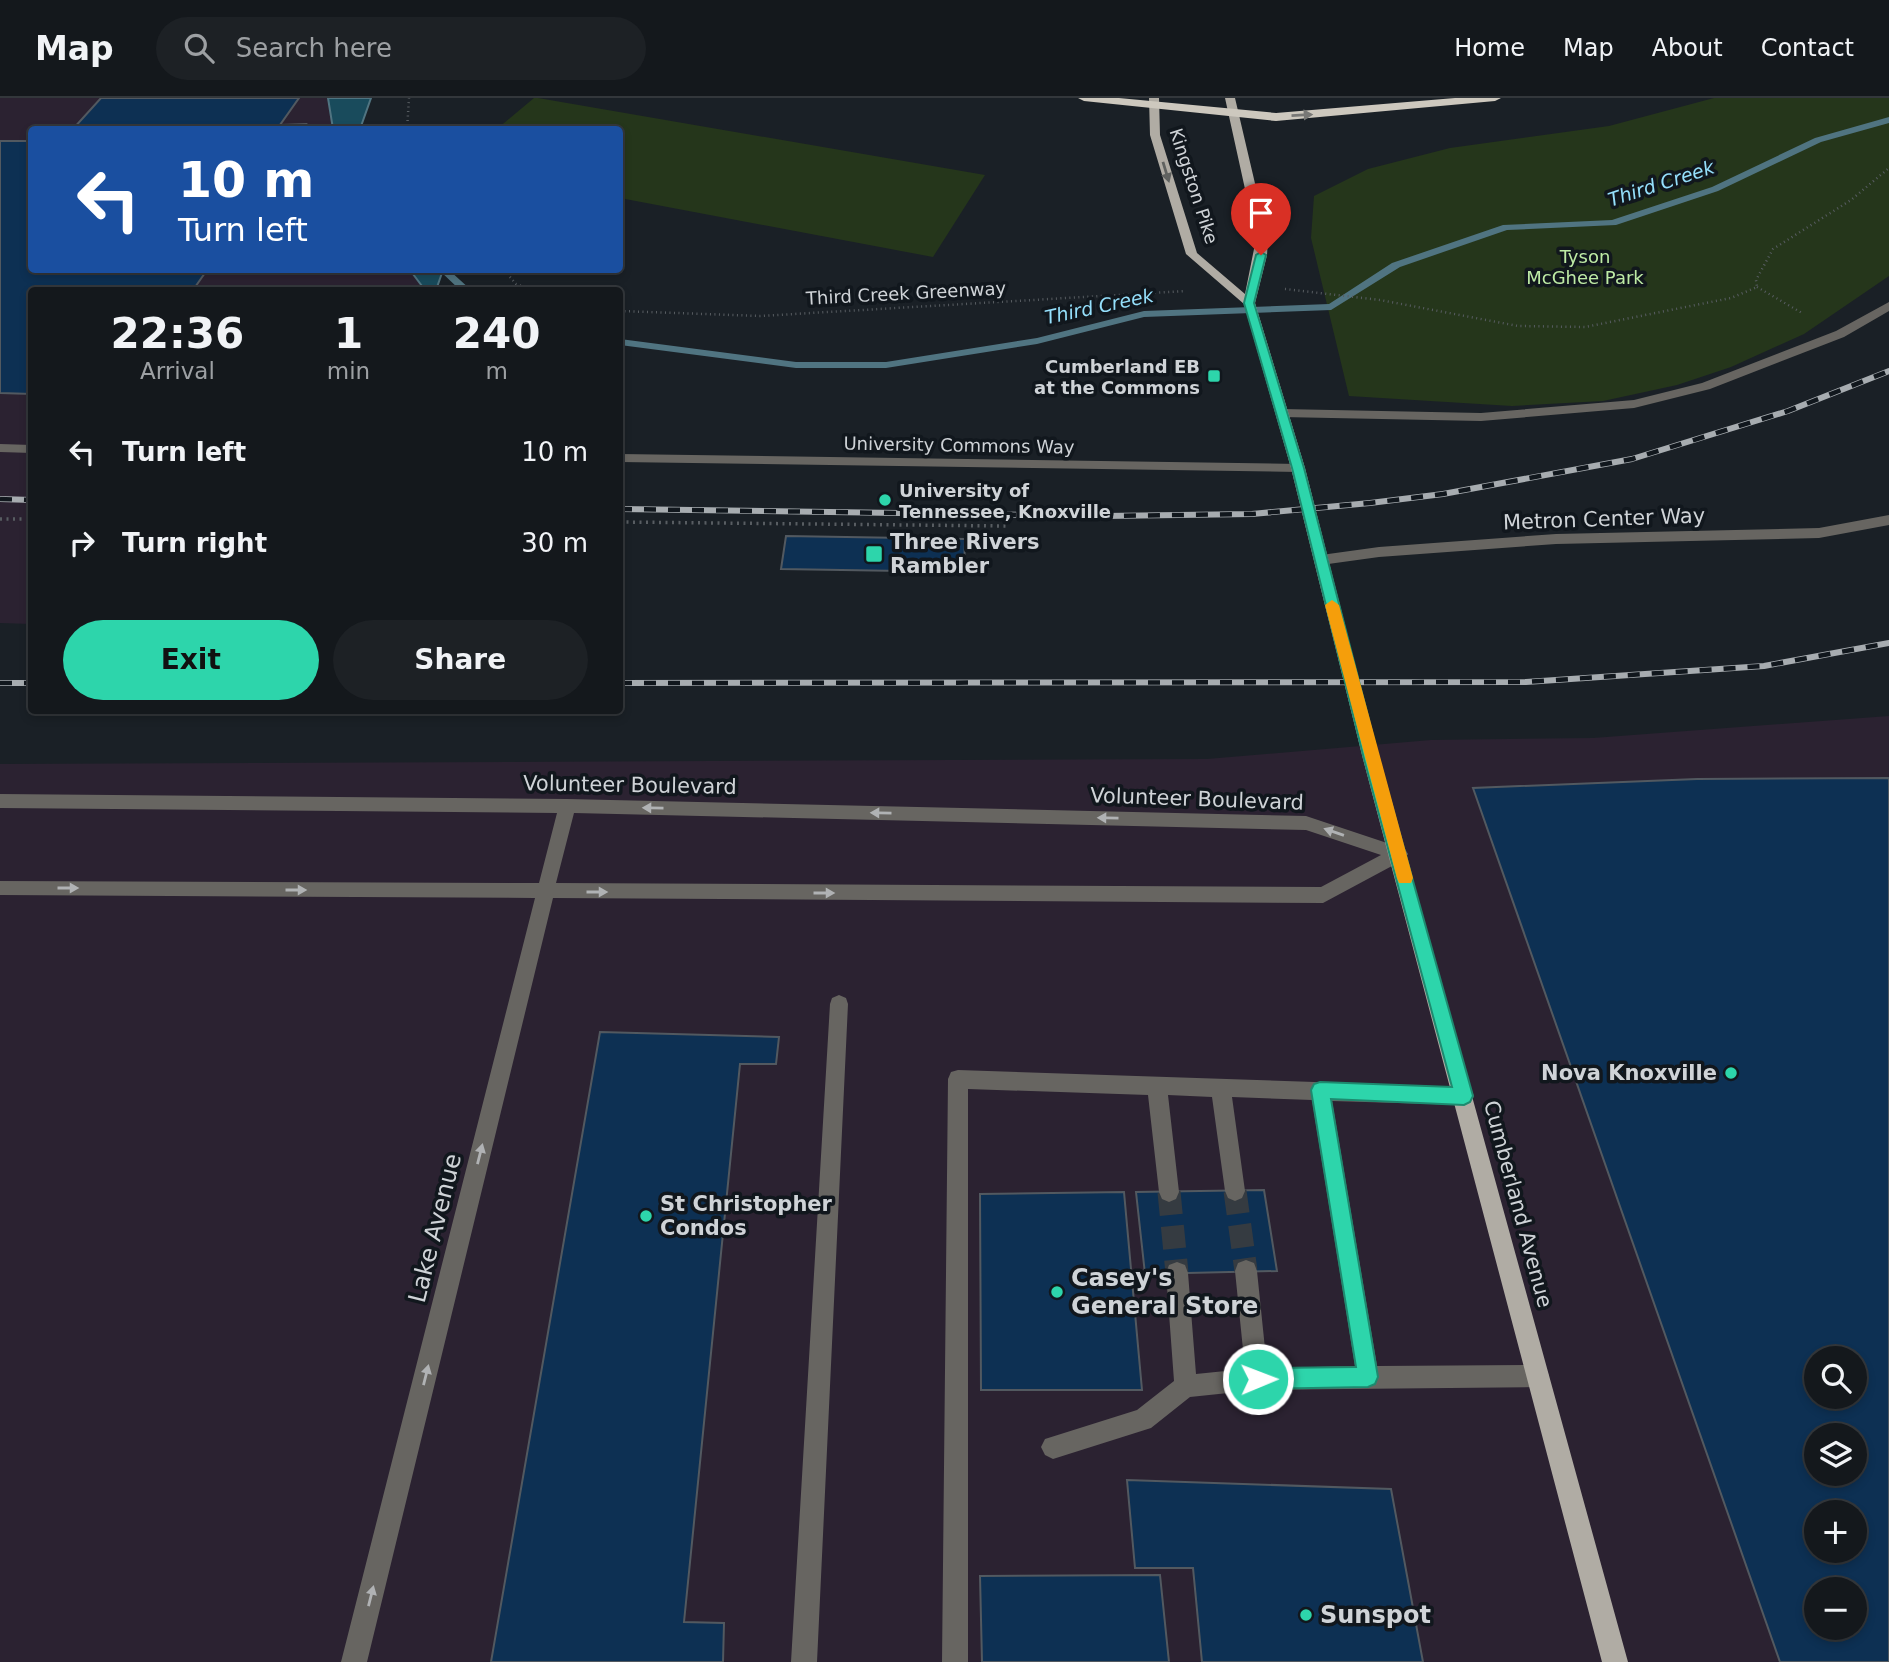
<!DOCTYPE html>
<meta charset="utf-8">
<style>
body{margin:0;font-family:"DejaVu Sans",sans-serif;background:#1d2125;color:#f1f3f6;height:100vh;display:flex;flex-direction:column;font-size:26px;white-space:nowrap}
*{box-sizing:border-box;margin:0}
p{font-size:23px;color:#9da0a3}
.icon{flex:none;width:38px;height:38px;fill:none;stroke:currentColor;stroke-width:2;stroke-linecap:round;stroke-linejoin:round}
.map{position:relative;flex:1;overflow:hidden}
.panel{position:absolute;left:28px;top:189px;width:595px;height:427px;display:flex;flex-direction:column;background:#14181c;border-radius:7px;box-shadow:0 4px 10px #0003,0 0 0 2px #33373b}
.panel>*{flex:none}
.guide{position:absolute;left:28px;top:28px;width:595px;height:147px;border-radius:7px;box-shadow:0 4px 10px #0003,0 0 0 2px #33373b;background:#1a4fa0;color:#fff;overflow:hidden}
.buttons{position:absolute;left:1804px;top:1248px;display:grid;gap:14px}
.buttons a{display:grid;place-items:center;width:63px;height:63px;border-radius:50%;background:#14181c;box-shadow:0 4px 10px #0003,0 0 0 2px #33373b;font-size:35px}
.pin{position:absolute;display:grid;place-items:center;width:60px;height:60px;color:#fff;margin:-72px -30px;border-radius:50% 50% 50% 0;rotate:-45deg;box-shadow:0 0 7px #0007}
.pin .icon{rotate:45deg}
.me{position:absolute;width:77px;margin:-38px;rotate:89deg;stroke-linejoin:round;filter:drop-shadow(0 0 5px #0008)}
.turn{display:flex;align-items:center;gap:24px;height:147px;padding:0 35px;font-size:32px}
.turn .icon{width:91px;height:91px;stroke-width:2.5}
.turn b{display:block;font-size:49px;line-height:60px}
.eta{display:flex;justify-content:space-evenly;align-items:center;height:119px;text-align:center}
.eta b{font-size:42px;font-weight:800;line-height:49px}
.cta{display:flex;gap:14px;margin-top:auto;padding:14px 35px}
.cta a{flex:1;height:80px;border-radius:42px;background:#2dd5ab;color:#111;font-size:28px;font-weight:800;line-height:80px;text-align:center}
.cta a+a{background:#1d2125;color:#f1f3f6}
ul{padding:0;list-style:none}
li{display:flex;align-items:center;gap:21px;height:91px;padding:0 35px}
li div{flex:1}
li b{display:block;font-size:26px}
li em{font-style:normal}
header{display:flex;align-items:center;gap:42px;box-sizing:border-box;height:98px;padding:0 35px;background:#14181c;border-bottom:2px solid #33373b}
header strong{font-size:33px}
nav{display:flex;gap:38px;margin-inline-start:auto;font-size:24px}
.search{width:490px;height:63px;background:#1d2125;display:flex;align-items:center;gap:18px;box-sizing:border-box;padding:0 24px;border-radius:38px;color:#9da0a3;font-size:26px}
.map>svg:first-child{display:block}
.commercial{fill:#2b2231;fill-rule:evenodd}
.green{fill:#25361b}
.water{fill:#194b5c;stroke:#507481;stroke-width:2}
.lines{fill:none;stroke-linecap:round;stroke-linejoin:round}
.stream{fill:#507481;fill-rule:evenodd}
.building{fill:#0d3053;stroke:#525960;stroke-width:2;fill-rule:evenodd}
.minor-tunnel{stroke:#353b41;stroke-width:23;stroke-dasharray:23 11;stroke-linecap:butt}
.path-far1{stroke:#585d62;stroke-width:2.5;stroke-dasharray:1 3.5;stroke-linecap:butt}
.path{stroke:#585d62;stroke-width:3.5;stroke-dasharray:2 4.5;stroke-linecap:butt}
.minor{fill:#676561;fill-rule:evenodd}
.major{fill:#b0aca4;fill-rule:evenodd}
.highway{fill:#cdc8be;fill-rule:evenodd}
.rail-casing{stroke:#a7acb0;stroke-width:6}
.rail{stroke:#11171d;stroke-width:4.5;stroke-dasharray:12;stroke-linecap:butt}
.oneway{fill:#787876}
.oneway2{fill:#606260}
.oneway3{fill:#b0b2b4}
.route{fill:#2dd5ab;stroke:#1d8a6f;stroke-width:2}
.slow{fill:#f59e0b}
.poi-dot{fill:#2dd5ab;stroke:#11171d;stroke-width:2.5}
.labels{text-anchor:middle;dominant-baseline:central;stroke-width:7;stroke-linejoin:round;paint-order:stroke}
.far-street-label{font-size:18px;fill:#cfd3d7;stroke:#11171d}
.far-park-label{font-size:18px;fill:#beeba5;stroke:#11171d}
.far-poi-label{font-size:18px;font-weight:bold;fill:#cfd3d7;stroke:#11171d;text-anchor:end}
.far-water-label{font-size:19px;font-style:italic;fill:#95e0fc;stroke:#11171d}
.street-label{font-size:21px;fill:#cfd3d7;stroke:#11171d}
.poi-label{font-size:21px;font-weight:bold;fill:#cfd3d7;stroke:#11171d;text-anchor:start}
.near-street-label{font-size:24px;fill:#cfd3d7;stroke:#11171d}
.near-poi-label{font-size:24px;font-weight:bold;fill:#cfd3d7;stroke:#11171d;text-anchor:start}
</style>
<header>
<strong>Map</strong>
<div class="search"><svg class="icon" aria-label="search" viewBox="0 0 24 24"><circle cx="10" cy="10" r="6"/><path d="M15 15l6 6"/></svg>Search here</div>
<nav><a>Home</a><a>Map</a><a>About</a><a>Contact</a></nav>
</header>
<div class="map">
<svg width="1889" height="1564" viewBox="0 0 1889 1564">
<rect width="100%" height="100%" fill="#1a2026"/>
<!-- commercial -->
<path class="commercial" d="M0 0H328L333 31 32 32V172H410L425 192H32L31 526 0 525Z
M1889 618V1564H0V666L1207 661 1431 642 1593 640ZM1816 1260H1855V1298H1816ZM1816 1337H1855V1376H1816ZM1816 1414H1855V1452H1816ZM1816 1491H1855V1530H1816Z"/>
<!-- green -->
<path class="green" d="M534 0H538L985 77 933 159 620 100V32L497 31Z
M1714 0H1889V178L1804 236 1731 269 1677 287 1603 303 1512 308 1349 298 1311 140 1314 98 1368 71 1450 50 1609 28Z"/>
<!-- water -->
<path class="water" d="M328 0H371L360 31H333Z
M410 172H443L436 192H425Z"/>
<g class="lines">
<!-- stream -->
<path class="stream" d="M1889 19V25L1821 44 1718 93 1616 127 1507 132 1400 169 1331 212 1144 219 1037 246 886 270H796L620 247V241L796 264H886L1037 240 1144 213 1329 206 1392 165 1503 127 1612 122 1712 89 1815 40Z
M439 172H449L471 192H460Z"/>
</g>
<!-- building -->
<path class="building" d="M101 0H299L280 27 306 26 303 32H72Z
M0 43H32V172H207L193 192H32V296L0 295Z
M786 438 965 441 964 474 781 471Z
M1889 680V1564H1780L1473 690 1697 681ZM1816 1260H1855V1298H1816ZM1816 1337H1855V1376H1816ZM1816 1414H1855V1452H1816ZM1816 1491H1855V1530H1816Z
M600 934 779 939 776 966H740L684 1524 724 1525 723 1564H491Z
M1264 1092 1277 1173 1145 1176 1136 1094Z
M1124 1094 1142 1292H981L980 1096Z
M1127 1382 1391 1391 1423 1564H1202L1193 1470H1135Z
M1160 1477 1169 1564H982L980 1478Z"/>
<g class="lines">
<!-- minor-tunnel -->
<path class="minor-tunnel" d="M1235 1093 1246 1173
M1169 1094 1177 1175"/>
<!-- path-far1 -->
<path class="path-far1" d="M407 32 409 0
M504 172 516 186 532 192
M1757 189 1802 215
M1285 191 1380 202 1518 228 1585 229 1731 200 1757 189 1756 182 1773 151 1851 102 1889 70
M620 213 760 218 1186 193"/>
<!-- path -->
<path class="path" d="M0 421H32
M620 424 1007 428"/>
<!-- minor -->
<path class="minor" d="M1889 204V213L1844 239 1710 291 1634 310 1481 323 1282 319 1276 315 1282 311 1481 315 1634 302 1702 285 1836 233Z
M0 346 32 347V355L0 354Z
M620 356 1298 366 1305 370 1298 374 620 364Z
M1889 417V427L1819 440 1556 446 1379 459 1321 467 1314 462 1321 457 1379 449 1556 436 1819 430Z
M0 696 567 701 1306 718 1405 751 1408 756 1405 761 1323 805 553 800 367 1564H341L535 800 0 797V783L539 785 557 715 0 710ZM574 715 1306 732 1381 757 1321 789 556 785Z
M839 897 846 900 848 906 817 1564H791L830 906 832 900Z
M958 972 1464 989 1471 991 1474 998 1471 1005 1464 1007 1332 1003 1377 1268 1538 1267 1546 1270 1549 1278 1546 1286 1538 1289 1257 1292 1190 1299 1151 1330 1053 1361 1045 1357 1041 1349 1045 1341 1137 1312 1174 1283 1166 1175 1169 1167 1177 1164 1185 1167 1188 1175 1196 1276 1245 1271 1235 1173 1238 1165 1246 1162 1254 1165 1257 1173 1267 1270 1355 1268 1312 1002 1232 999 1245 1093 1242 1100 1235 1103 1228 1100 1225 1093 1212 999 1168 997 1179 1094 1176 1101 1169 1104 1162 1101 1159 1094 1148 997 968 991V1564H942L948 981 951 974Z"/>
<!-- major -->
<path class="major" d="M1149 0H1159L1160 37 1197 155 1245 196 1256 141 1225 0H1235L1268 141 1267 157 1255 205 1305 370 1379 661 1628 1564H1602L1363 661 1291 370 1244 206 1186 156 1150 37Z"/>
<!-- highway -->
<path class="highway" d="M1078 0H1119L1276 15 1455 0H1501L1495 3 1276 23 1084 3Z"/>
<defs>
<path id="rail" d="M0 401 32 402
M620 411 1104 418 1252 416 1370 405 1443 396 1632 361 1788 313 1889 273
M0 585H32
M620 585 1526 584 1764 568 1889 545"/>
</defs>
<!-- rail casing -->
<use href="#rail" class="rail-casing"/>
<!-- rail -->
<use href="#rail" class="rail"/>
</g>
<!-- one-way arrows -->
<defs><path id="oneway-solid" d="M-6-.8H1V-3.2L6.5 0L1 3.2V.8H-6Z" transform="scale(1.75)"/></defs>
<use class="oneway" href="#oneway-solid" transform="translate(1302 17) rotate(-3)"/>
<use class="oneway2" href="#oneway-solid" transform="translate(1166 74) rotate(73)"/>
<g class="oneway3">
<use href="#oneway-solid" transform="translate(653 710) rotate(-179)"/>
<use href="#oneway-solid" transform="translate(881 715) rotate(-179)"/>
<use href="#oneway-solid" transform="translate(1108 720) rotate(-179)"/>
<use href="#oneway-solid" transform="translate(1334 734) rotate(-161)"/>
<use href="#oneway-solid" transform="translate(68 790)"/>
<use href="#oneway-solid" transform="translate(296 792)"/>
<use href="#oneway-solid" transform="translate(597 794)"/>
<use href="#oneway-solid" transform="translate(824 795)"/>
<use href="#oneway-solid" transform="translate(480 1056) rotate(-76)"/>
<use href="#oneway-solid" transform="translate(426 1277) rotate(-76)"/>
<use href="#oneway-solid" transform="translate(371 1498) rotate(-76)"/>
</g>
<!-- route -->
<path class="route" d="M1261 154 1266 157 1254 205 1304 370 1379 661 1473 998 1470 1004 1464 1007 1331 1001 1378 1279 1375 1286 1368 1289 1258 1291 1250 1288 1247 1281 1250 1273 1258 1270 1356 1269 1311 992 1314 986 1320 984 1452 989 1364 661 1292 370 1244 205 1256 157Z"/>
<!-- slow -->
<path class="slow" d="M1332 502 1339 507 1413 780 1411 785H1399L1397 780 1325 507Z"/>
<!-- markers -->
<g class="poi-dot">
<rect x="1207" y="271" width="14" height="14" rx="3.5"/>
<circle cx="885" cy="402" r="7"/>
<rect x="865" y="447" width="18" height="18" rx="3.5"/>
<circle cx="1731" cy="975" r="7"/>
<circle cx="646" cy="1118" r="7"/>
<circle cx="1057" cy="1194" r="7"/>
<circle cx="1306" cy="1517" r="7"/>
</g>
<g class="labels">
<!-- far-street labels -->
<g class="far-street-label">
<text transform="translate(1194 88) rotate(72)">Kingston Pike</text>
<text transform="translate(906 195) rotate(-3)">Third Creek Greenway</text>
<text transform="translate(959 347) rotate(1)">University Commons Way</text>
</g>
<!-- far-park labels -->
<g class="far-park-label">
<text x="1585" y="158">Tyson<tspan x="1585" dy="21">McGhee Park</tspan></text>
</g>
<!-- far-poi labels -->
<g class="far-poi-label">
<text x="1200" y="268">Cumberland EB<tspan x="1200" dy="21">at the Commons</tspan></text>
<text x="899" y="392" text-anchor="start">University of<tspan x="899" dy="21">Tennessee, Knoxville</tspan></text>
</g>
<!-- far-water labels -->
<g class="far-water-label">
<text transform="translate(1661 85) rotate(-18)">Third Creek</text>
<text transform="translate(1099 208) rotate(-12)">Third Creek</text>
</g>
<!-- street labels -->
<g class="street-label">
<text transform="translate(1604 421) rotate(-2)">Metron Center Way</text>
<text transform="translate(630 687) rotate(1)">Volunteer Boulevard</text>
<text transform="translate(1197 701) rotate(2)">Volunteer Boulevard</text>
<text transform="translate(1518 1106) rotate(75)">Cumberland Avenue</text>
</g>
<!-- poi labels -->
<g class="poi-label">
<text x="890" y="444">Three Rivers<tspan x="890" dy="24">Rambler</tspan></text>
<text x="1717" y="975" text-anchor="end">Nova Knoxville</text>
<text x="660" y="1106">St Christopher<tspan x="660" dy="24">Condos</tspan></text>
</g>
<!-- near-street labels -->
<g class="near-street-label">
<text transform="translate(435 1130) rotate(-76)">Lake Avenue</text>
</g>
<!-- near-poi labels -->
<g class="near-poi-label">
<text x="1071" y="1180">Casey's<tspan x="1071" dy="28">General Store</tspan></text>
<text x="1320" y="1517">Sunspot</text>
</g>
</g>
</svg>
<div class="buttons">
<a><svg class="icon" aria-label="search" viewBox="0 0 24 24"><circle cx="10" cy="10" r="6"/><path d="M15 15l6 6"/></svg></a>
<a><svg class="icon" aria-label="layers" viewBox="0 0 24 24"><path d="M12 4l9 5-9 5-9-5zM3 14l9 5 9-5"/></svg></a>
<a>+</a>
<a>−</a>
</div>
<div class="pin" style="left:1261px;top:157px;background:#d93025"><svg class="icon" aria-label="arrive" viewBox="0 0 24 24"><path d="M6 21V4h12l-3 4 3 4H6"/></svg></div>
<svg class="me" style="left:1258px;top:1281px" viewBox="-20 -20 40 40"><circle r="17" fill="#2dd5ab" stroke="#fff" stroke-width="3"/><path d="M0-11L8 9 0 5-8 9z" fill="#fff"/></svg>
<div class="guide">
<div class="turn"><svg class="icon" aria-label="left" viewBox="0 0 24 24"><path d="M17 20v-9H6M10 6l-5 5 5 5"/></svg><div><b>10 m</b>Turn left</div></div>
</div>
<section class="panel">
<div class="eta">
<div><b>22:36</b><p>Arrival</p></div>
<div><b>1</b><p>min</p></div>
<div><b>240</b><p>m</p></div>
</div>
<ul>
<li><svg class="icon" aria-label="left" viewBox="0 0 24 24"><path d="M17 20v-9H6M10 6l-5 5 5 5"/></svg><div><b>Turn left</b></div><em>10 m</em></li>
<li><svg class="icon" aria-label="right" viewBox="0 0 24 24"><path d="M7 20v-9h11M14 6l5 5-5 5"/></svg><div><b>Turn right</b></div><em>30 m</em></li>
</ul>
<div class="cta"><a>Exit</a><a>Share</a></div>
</section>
</div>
